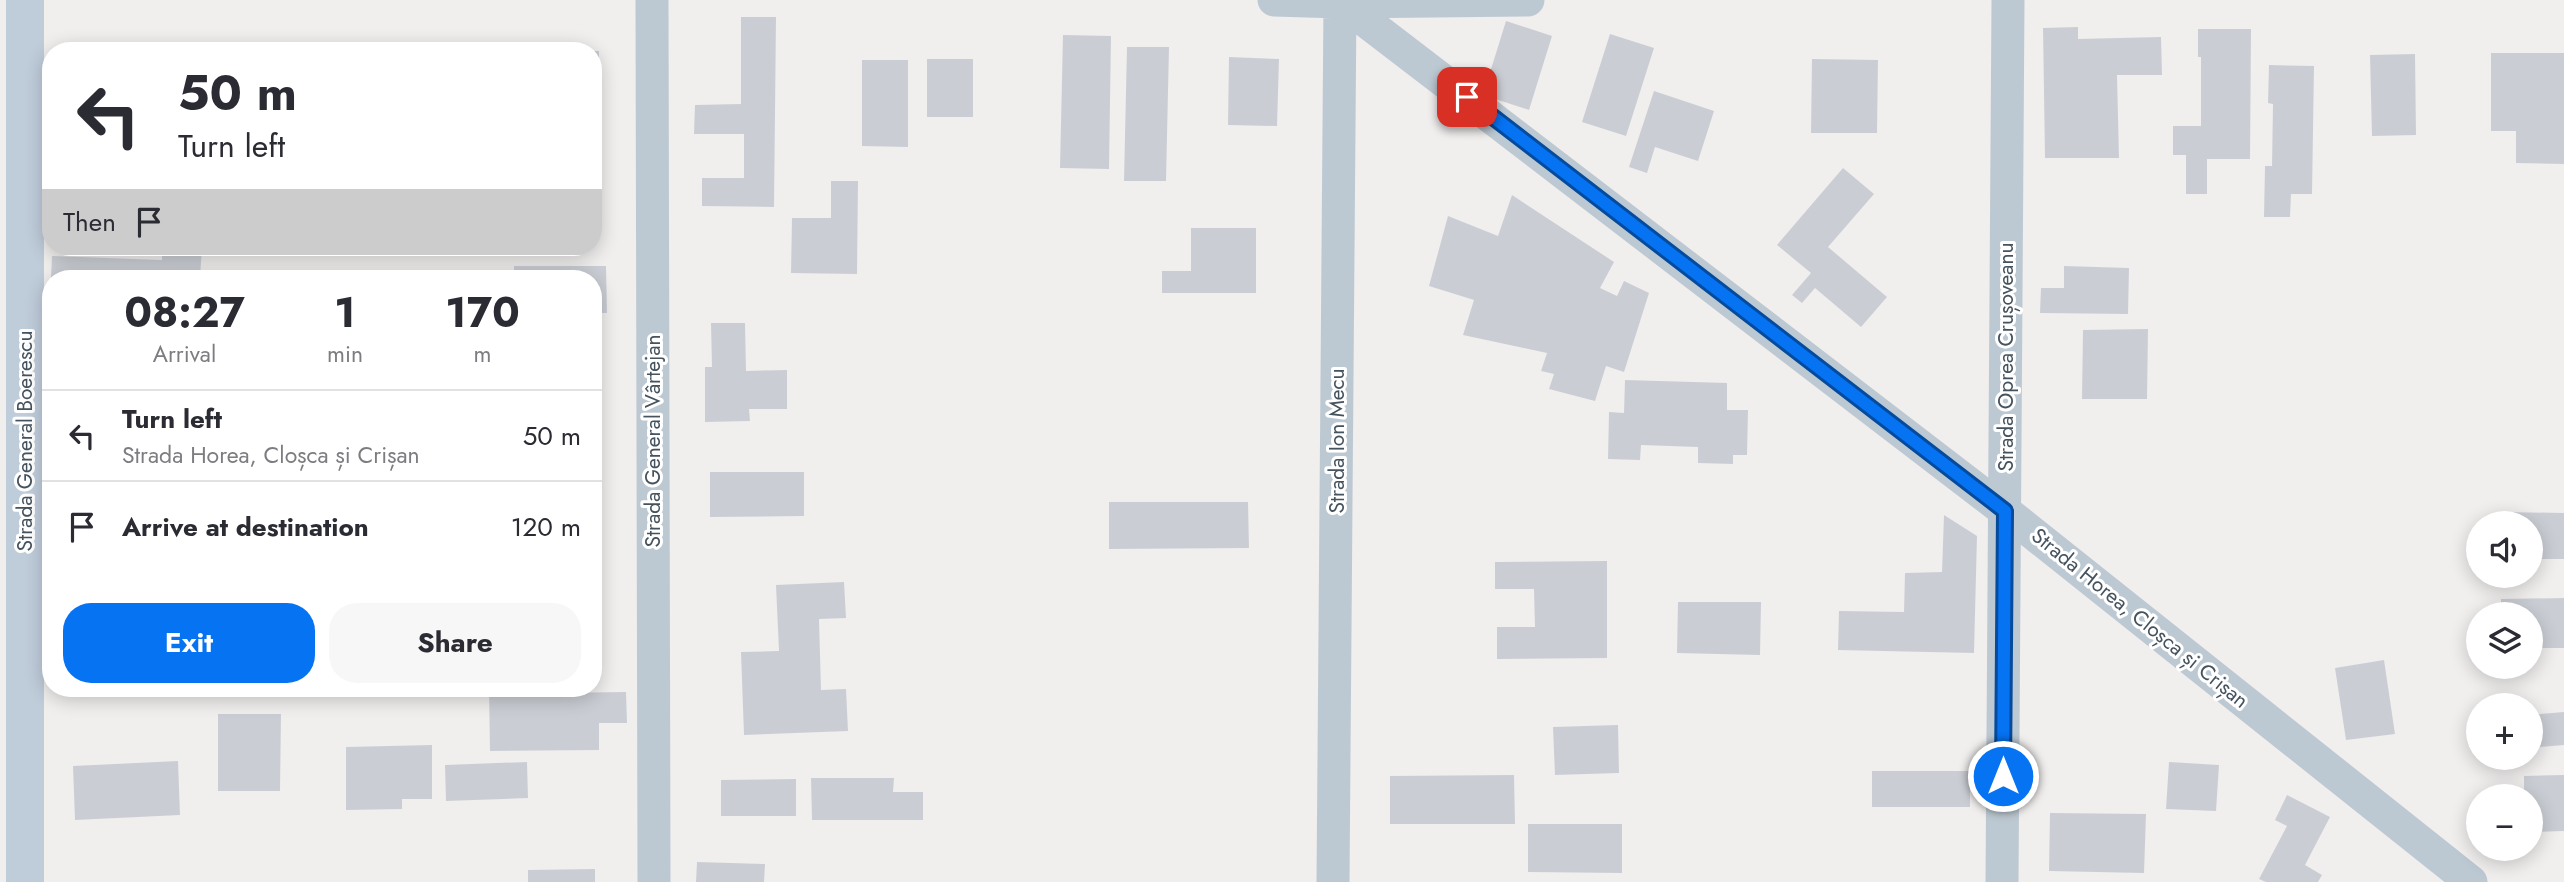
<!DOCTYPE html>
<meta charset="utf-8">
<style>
body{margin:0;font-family:Jost,sans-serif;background:#f7f7f7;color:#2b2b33;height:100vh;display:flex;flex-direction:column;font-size:26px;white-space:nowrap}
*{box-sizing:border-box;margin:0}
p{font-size:23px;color:#7c7c81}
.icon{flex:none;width:38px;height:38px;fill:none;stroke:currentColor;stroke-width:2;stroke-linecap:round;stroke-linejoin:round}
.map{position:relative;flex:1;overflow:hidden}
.panel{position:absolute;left:42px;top:270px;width:560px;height:427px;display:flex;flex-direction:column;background:#fff;border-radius:28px;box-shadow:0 4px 18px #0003}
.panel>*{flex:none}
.top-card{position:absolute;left:42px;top:42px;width:560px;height:214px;border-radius:28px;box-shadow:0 4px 18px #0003;background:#fff;color:#2b2b33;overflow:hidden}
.buttons{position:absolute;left:2466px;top:511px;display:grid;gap:14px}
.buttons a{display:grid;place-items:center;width:77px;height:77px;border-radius:50%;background:#fff;box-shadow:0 4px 18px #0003;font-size:35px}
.pin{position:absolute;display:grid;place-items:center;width:60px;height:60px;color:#fff;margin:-30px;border-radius:14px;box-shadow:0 4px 10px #0006}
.me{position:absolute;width:77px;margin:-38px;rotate:0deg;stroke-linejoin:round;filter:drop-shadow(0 0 5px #0008)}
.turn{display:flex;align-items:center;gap:24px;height:147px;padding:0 21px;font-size:32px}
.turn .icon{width:91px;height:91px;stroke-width:2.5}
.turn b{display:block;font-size:49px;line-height:60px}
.then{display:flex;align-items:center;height:66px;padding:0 21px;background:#0003;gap:14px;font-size:26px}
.eta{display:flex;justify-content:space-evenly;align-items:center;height:119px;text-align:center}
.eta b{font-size:42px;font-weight:700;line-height:49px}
.button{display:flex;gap:14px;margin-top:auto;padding:14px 21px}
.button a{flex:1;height:80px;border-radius:28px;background:#0673f3;color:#fff;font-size:28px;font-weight:700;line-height:80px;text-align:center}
.button a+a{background:#f7f7f7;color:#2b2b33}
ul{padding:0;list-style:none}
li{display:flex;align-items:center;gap:21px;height:91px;padding:0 21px;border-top:2px solid #e1e1e2}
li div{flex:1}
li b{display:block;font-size:26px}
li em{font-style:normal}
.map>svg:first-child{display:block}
.building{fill:#caced4}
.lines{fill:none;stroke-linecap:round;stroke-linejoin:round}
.street{stroke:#bdc9d2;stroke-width:33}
.secondary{stroke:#bfccda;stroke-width:38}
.route-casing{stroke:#044b9e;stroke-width:18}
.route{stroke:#0673f3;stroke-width:12}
.labels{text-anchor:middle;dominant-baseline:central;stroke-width:6;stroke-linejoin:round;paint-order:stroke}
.street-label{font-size:21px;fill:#45535e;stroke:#fff}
</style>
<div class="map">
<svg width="2564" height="882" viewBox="0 0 2564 882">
<rect width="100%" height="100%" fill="#f1eeee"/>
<!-- building -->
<path class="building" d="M741 17H776L774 207 702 206V178H744V134H694L695 105 741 104Z
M1506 21 1552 36 1529 110 1483 95Z
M2078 27V39L2161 37 2162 75H2117L2119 158H2045L2043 28Z
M2198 29H2251L2250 159H2207V194H2186V155H2173V126H2201V57H2198Z
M1610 34 1654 48 1626 136 1582 122Z
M1063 35 1111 36 1109 169 1060 168Z
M275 46 346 48V51H275Z
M1127 47H1169L1166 181H1124Z
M593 51H599L598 145H593Z
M2491 53H2564V164L2516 163V131H2491Z
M2415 54 2416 135 2372 136 2370 55Z
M1229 57 1279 59 1277 126 1228 125Z
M927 59H973V117H927Z
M1812 59 1878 60 1877 133H1811Z
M862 60H908V147L862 146Z
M2269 65 2314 66 2312 194H2291L2290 217H2264L2265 166H2272L2273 104 2268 103Z
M1654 91 1714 111 1698 161 1655 147 1647 173 1629 167Z
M1843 168 1874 194 1828 247 1887 297 1861 327 1815 288 1802 303 1792 295 1811 273 1777 245Z
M831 181H858L857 274 791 273 792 218H831Z
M1512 195 1614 262 1600 288 1617 296 1624 281 1649 293 1624 372 1606 366 1595 401 1549 389 1554 374 1541 371 1547 353 1463 335 1474 300 1429 286 1448 216 1498 236Z
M1191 228H1256V293H1162V271H1191Z
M162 247H202L200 278H51L52 256 162 260Z
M506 247H580V252L506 253Z
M514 266H606L607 313H593V278H514Z
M2064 266 2129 268 2128 314 2040 313 2041 288H2064Z
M711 323H745L746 371 787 370V409H749L750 421 705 422V367H712Z
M2148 329 2147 399H2082L2083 330Z
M1625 380 1727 383V410H1748L1747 455H1733V464L1698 463V447L1641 445 1640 460 1608 459 1609 412 1624 413Z
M710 472H804V516L710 517Z
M1109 502H1248L1249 548 1109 549Z
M2501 512 2564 513V559H2530V523H2501Z
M1944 515 1977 536 1974 653 1838 650 1839 611 1904 612 1905 573 1942 572Z
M1607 561V658L1497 659V627H1535L1534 589H1495V562Z
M844 582 846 618 819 619 821 690 846 689 848 731 744 735 741 652 779 651 776 585Z
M2564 598V648H2530V614H2501V599Z
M1678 602H1761L1760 655 1677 653Z
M2384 660 2395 734 2346 740 2335 668Z
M489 688H558V693L626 692 627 723H599V750L490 751Z
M2564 712V745L2530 748V715Z
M218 714H281L280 791H218Z
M1618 725 1619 773 1555 775 1553 727Z
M432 745V799H402V809L346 810V747Z
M178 761 180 815 75 820 73 766Z
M527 762 528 798 446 801 445 765Z
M2169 762 2219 765 2216 811 2166 809Z
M1872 771H1970V807H1872Z
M1514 775 1515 824H1390V776Z
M2564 775V831L2530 832V796H2524V776Z
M811 778H894L893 792H923V820H812Z
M796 779V816H721V780Z
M2287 795 2330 817 2305 865 2322 875 2318 882H2266L2259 879 2287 826 2275 820Z
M2050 813 2146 814 2144 873 2049 871Z
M1528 824H1622V873L1528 872Z
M697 862 765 864 764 882H696Z
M595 869V882H528V870Z"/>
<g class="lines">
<!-- street -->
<path class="street" d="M652 0 654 882
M1274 0 1340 2 1528 0
M1338 0 2005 511 2471 882
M1333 882 1340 0
M2002 882 2008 0"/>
<!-- secondary -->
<path class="secondary" d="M25 0V882"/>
</g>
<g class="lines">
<defs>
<path id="route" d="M1467 97 2005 511 2003 776"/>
</defs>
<!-- route casing -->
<use href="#route" class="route-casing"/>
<!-- route -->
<use href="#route" class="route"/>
</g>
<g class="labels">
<!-- street labels -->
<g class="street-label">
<text transform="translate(2006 357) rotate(-90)">Strada Oprea Crușoveanu</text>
<text transform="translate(25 441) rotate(-90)">Strada General Boerescu</text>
<text transform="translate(653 441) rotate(-90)">Strada General Vârtejan</text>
<text transform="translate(1337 441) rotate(-90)">Strada Ion Mecu</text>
<text transform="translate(2140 618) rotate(39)">Strada Horea, Cloșca și Crișan</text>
</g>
</g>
</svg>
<div class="buttons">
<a><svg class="icon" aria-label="sound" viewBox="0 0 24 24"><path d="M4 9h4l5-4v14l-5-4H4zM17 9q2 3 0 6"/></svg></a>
<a><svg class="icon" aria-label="layers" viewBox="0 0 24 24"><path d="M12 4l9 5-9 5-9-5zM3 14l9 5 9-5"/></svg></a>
<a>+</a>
<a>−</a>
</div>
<div class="pin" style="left:1467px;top:97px;background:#d93025"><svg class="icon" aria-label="arrive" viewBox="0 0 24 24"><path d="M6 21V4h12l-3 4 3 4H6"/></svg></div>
<svg class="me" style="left:2003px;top:776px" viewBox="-20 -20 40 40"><circle r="17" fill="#0673f3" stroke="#fff" stroke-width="3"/><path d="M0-11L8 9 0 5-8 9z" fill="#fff"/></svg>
<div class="top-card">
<div class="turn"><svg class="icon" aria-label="left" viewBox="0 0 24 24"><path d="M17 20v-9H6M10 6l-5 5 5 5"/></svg><div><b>50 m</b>Turn left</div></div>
<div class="then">Then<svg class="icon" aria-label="arrive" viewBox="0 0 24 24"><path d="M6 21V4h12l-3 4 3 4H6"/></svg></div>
</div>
<section class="panel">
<div class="eta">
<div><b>08:27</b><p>Arrival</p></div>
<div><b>1</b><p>min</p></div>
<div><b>170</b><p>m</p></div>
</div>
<ul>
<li><svg class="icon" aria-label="left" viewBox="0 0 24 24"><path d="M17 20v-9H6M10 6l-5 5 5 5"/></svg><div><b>Turn left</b><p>Strada Horea, Cloșca și Crișan</p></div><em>50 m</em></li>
<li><svg class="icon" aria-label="arrive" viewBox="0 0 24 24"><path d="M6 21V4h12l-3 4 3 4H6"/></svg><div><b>Arrive at destination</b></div><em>120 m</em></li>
</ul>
<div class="button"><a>Exit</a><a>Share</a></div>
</section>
</div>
